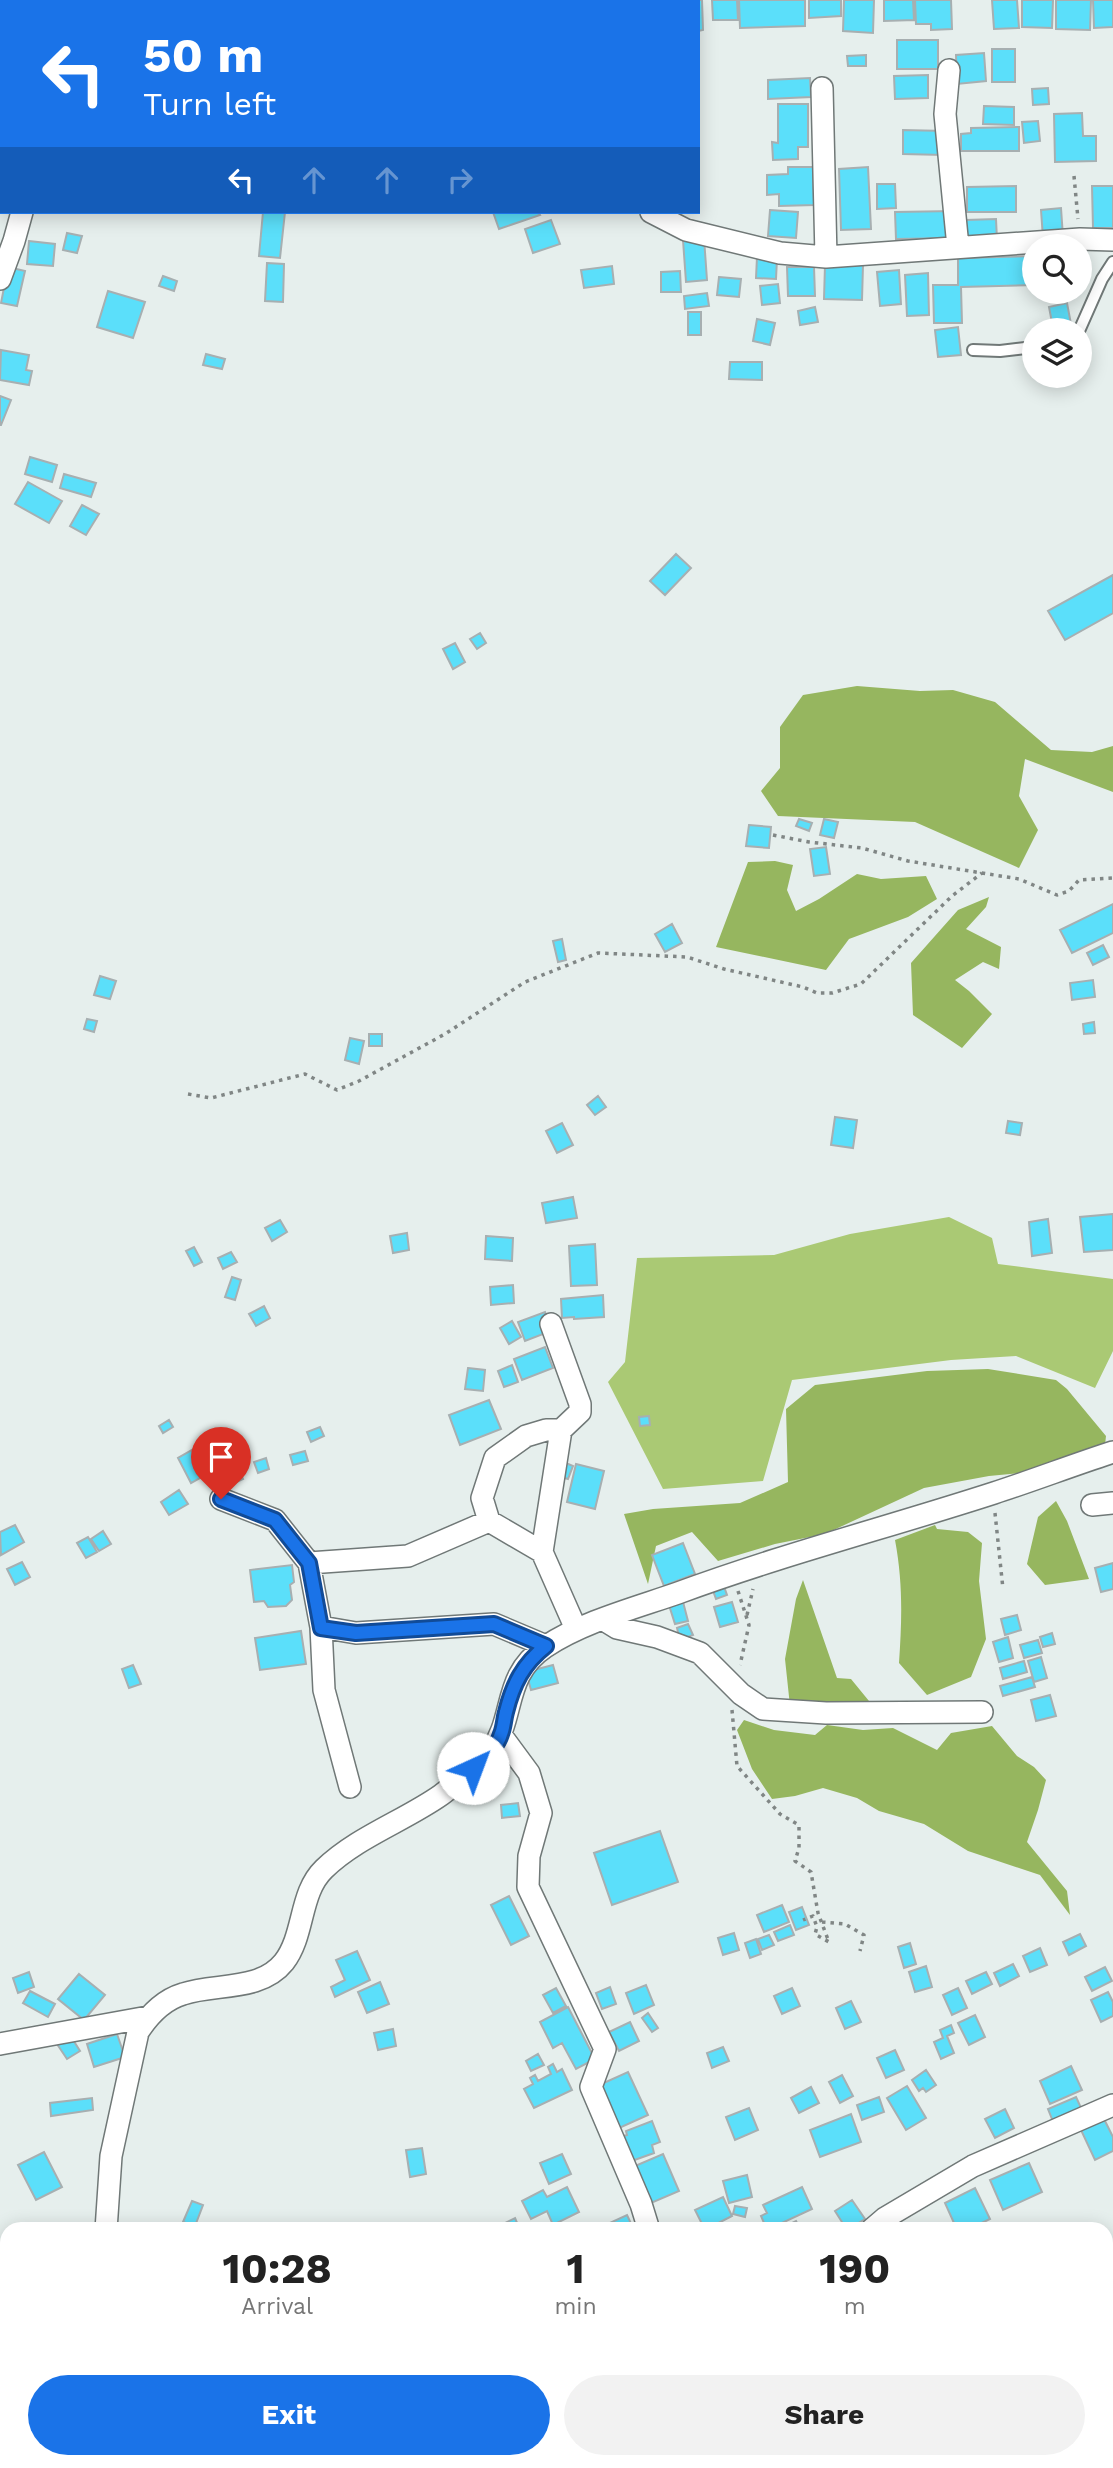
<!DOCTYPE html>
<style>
body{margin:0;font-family:"Work Sans",sans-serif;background:#f2f2f2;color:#222;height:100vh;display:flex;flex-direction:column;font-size:26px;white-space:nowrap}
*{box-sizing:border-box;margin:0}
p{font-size:23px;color:#767676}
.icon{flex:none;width:38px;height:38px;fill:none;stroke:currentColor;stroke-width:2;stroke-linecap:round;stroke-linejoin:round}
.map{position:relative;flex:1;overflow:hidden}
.side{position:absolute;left:0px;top:2222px;width:1113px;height:247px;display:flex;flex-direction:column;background:#fff;border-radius:21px 21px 0 0;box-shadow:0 4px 18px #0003}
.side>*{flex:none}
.top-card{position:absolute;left:0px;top:0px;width:700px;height:214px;box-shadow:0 4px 18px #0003;background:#1a73e8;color:#fff;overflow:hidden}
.buttons{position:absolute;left:1022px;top:234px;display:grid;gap:14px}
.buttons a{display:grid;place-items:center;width:70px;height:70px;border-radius:50%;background:#fff;box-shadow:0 4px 18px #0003;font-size:35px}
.pin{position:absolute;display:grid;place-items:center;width:60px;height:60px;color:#fff;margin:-72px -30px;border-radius:50% 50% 50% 0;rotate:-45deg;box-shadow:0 0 7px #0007}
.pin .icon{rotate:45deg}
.me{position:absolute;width:77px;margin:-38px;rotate:43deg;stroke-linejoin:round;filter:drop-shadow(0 0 5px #0008)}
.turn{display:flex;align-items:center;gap:24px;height:147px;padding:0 28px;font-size:32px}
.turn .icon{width:91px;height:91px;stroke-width:2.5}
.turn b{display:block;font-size:49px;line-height:60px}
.lanes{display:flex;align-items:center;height:66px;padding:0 28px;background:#0003;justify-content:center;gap:35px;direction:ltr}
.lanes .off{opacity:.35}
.eta{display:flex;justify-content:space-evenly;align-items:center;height:119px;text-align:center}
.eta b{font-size:42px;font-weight:700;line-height:49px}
.action{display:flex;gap:14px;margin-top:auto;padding:14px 28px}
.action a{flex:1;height:80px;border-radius:42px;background:#1a73e8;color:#fff;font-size:28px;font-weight:700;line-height:80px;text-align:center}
.action a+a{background:#f2f2f2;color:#222}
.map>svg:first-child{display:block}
.green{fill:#aac974}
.forest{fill:#96b65f}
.building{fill:#5bdffa;stroke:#a7afb1;stroke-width:2}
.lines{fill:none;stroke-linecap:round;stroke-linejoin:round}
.service-casing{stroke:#707877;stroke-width:14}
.minor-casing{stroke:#707877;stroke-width:24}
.path{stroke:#808685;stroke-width:3.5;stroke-dasharray:3.5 5;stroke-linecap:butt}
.service{stroke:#fff;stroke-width:10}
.minor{stroke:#fff;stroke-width:21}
.route-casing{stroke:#114b97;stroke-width:18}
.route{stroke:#1a73e8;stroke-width:12}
</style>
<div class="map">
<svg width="1113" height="2468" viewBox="0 0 1113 2468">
<rect width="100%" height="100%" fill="#e6efed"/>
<!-- green -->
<path class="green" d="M949 1217 992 1238 998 1264 1113 1279V1351L1095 1388 1016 1356 951 1360 792 1380 763 1481 663 1489 608 1382 625 1362 637 1258 774 1255 850 1234Z"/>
<!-- forest -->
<path class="forest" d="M857 686 920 691 953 690 995 702 1051 750 1092 752 1113 746V792L1025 759 1019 796 1038 830 1019 868 915 822 778 816 761 791 780 768V727L803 695Z
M775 861 793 865 787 890 796 911 819 899 857 874 881 879 926 876 937 899 908 917 849 939 826 970 716 947 748 862Z
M989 897 986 907 966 929 1001 947 999 969 983 962 955 980 969 991 992 1014 962 1048 913 1015 911 963 958 910Z
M988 1369 1056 1380 1067 1389 1106 1436 1104 1454 1032 1472 989 1476 924 1488 825 1534 775 1544 718 1561 692 1532 656 1546 648 1584 624 1514 653 1509 740 1503 788 1482 786 1409 815 1385 927 1371Z
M1056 1501 1067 1521 1089 1579 1045 1585 1027 1564 1038 1517Z
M935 1525 937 1529 968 1532 982 1543 979 1581 986 1639 971 1677 927 1695 899 1663C902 1619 903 1583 895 1540Z
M803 1580 837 1678 851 1679 869 1701 830 1713 790 1706 785 1659 796 1599Z
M744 1720 774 1730 815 1735 827 1725 863 1730 893 1728 937 1750 951 1733 992 1726 1017 1756 1034 1767 1046 1780 1038 1810 1027 1842 1067 1891 1070 1915 1040 1875 968 1851 924 1824 879 1811 857 1798 823 1788 795 1796 772 1799 752 1769 737 1730Z"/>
<!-- building -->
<path class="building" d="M666 0H702L703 30 698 31V2H666Z
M712 0H737L738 20H713Z
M739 0H805V26L740 28Z
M809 0H841V16L809 18Z
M844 0H874L873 33 843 31Z
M884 0H913L914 20 884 21Z
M915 0H951L952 29 931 30V24H916Z
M992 0H1017L1019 28 994 29Z
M1022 0H1053L1052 28 1022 27Z
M1056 0H1091L1090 30 1056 29Z
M1093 0H1113V27L1094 28Z
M897 40H938V69H897Z
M992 49H1015V82H992Z
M984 53 986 81 957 84 956 55Z
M866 55V66H848L847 56Z
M928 75V98L895 99 894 76Z
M810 78 811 97 768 99V80Z
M1048 88 1049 104 1033 105 1032 89Z
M778 104H808V147H798V159L773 160 772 142 778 143Z
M984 106 1014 107V125L983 124Z
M1082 113 1083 136H1096V161L1055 162 1054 114Z
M1038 121 1040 141 1024 143 1022 122Z
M1019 127V151H961V134L971 133V128Z
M903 130 945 131 944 155 903 154Z
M788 167H813L814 205 779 206V194L767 195V175L788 174Z
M868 167 871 229 841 230 839 169Z
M877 184H895L896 208 877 209Z
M1016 186V212H967V187Z
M1092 186H1113V228H1093Z
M1061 208 1063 237 1043 238 1041 210Z
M770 210 798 212 796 238 768 236Z
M954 211 955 238 896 239 895 212Z
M263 212H285L280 258 259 256Z
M493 212H538L540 215 499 229Z
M996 219 997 240 966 241V220Z
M551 220 560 244 533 253 525 229Z
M67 233 82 236 77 253 63 250Z
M704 238 707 280 686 282 683 240Z
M29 241 55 244 53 266 27 264Z
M1034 256V285L961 287 962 323H934L933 285H958V258Z
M757 257 777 259 776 279 756 278Z
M267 263 284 264 283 302 265 301Z
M825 265H863L862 300 824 299Z
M612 266 614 284 584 288 581 270Z
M8 267 25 271 17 306 1 303Z
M787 267H814L815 296H788Z
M899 270 901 304 880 306 877 272Z
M680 271 681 292H661V272Z
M928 273 929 315 907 316 905 275Z
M163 276 177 281 174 291 159 286Z
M719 277 741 279 739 297 717 295Z
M778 284 780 303 762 305 760 286Z
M108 291 145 302 133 338 97 327Z
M707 293 709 306 685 309 684 296Z
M1067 303 1071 324 1053 328 1049 307Z
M815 307 818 322 800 325 798 311Z
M688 312H701V335H688Z
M757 319 775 323 770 345 753 341Z
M958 327 961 355 938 357 935 330Z
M1 350 29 355 26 370 32 371 29 385 0 380Z
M206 354 225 359 222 369 203 365Z
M730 362H762V380L729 379Z
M0 396 11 400 1 425H0Z
M30 457 57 465 52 482 25 474Z
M64 474 96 483 91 497 60 488Z
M28 482 62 501 49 523 15 504Z
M82 505 99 514 86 535 70 526Z
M676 554 691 568 665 595 650 581Z
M1113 575V613L1065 640 1048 611Z
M480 633 486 643 477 649 470 639Z
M455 643 465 662 453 669 443 649Z
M799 819 812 823 809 831 796 826Z
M824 819 838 822 834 838 820 835Z
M749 825 771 827 769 848 746 846Z
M826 847 830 874 814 876 810 849Z
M1113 904V933L1072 953 1060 930Z
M672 924 682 943 665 952 655 934Z
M562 939 566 960 558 962 553 941Z
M1103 945 1109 957 1093 965 1087 953Z
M100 976 116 981 110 999 94 995Z
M1093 980 1095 997 1072 1000 1070 983Z
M87 1019 97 1021 94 1032 84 1029Z
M1094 1022 1095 1033 1084 1034 1083 1024Z
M369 1034H382V1046H369Z
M350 1038 364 1041 359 1064 345 1060Z
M598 1096 606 1107 595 1115 587 1105Z
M835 1117 857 1120 853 1148 831 1145Z
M1008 1121 1022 1123 1020 1135 1006 1133Z
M562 1123 573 1145 557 1153 546 1131Z
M573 1197 577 1218 546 1223 542 1203Z
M1113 1214V1250L1084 1252 1080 1217Z
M1048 1219 1052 1253 1032 1256 1029 1222Z
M280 1220 287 1232 272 1241 265 1228Z
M407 1233 409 1250 393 1253 390 1236Z
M486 1236 513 1238 512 1261 485 1259Z
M595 1244 597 1285 571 1286 569 1246Z
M194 1247 202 1262 194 1266 186 1251Z
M231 1252 237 1262 223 1269 218 1258Z
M232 1277 241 1280 235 1300 225 1297Z
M513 1285 514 1303 491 1305 490 1287Z
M603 1295 604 1317 574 1319V1317L562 1318 561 1299Z
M264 1306 270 1318 256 1326 249 1314Z
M545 1312 551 1331 525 1341 518 1322Z
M512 1321 521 1337 509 1344 500 1328Z
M545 1347 553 1368 522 1380 514 1359Z
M512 1365 518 1382 504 1387 498 1371Z
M468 1368 485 1370 483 1391 465 1389Z
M489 1400 501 1429 460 1445 449 1415Z
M649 1416 650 1425 640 1426 639 1417Z
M169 1420 173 1427 163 1433 159 1426Z
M320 1427 324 1436 311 1442 307 1432Z
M199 1446 212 1471 191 1483 178 1458Z
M305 1451 308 1461 293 1465 290 1455Z
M266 1458 269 1469 258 1473 254 1462Z
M235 1461 243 1479 226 1487 218 1469Z
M566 1463 573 1466 568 1479 561 1477Z
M576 1464 604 1471 595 1509 567 1502Z
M179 1490 188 1504 169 1515 161 1502Z
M15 1525 24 1542 1 1555 0 1532Z
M103 1531 111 1544 99 1551 91 1539Z
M88 1537 97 1552 86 1558 77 1543Z
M683 1543 695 1574 664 1586 652 1555Z
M22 1562 30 1577 15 1585 7 1569Z
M1113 1563V1589L1101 1592 1095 1568Z
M292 1565 294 1582 290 1585 292 1600 286 1606 268 1607 264 1601 254 1602 250 1570Z
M722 1581 727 1595 716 1599 711 1585Z
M682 1598 688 1621 675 1624 668 1602Z
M732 1602 738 1622 720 1627 714 1607Z
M1017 1615 1021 1630 1005 1635 1001 1619Z
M688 1624 693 1635 680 1640 677 1628Z
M301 1631 306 1664 260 1670 255 1638Z
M1052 1633 1055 1644 1043 1647 1040 1637Z
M1008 1637 1013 1658 999 1662 993 1642Z
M1038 1640 1042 1653 1024 1658 1020 1645Z
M1041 1657 1047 1678 1034 1682 1028 1661Z
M1024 1661 1027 1672 1003 1679 1000 1668Z
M133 1665 141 1684 129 1688 122 1669Z
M553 1665 558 1683 531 1690 526 1672Z
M1032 1677 1035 1687 1003 1696 1000 1686Z
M1050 1695 1056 1716 1036 1721 1031 1700Z
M518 1803 520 1816 502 1818 501 1805Z
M660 1831 678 1882 612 1905 594 1853Z
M509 1896 529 1936 511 1945 491 1905Z
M782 1905 789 1922 764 1932 757 1915Z
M802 1907 809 1925 796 1930 789 1912Z
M790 1925 794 1935 778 1941 774 1932Z
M734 1933 739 1950 723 1955 718 1938Z
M1080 1934 1086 1946 1069 1955 1063 1942Z
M769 1935 774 1945 762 1950 758 1939Z
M756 1939 761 1954 750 1958 745 1943Z
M910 1943 916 1964 904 1968 898 1947Z
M1040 1948 1047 1965 1030 1972 1023 1956Z
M357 1951 370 1980 335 1997 331 1987 345 1980 336 1960Z
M1013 1964 1019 1976 1000 1986 994 1973Z
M926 1966 932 1987 915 1992 909 1972Z
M1105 1967 1112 1981 1092 1991 1085 1977Z
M29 1972 34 1987 18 1993 13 1978Z
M986 1972 992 1984 972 1994 966 1981Z
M79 1974 105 1995 84 2020 58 1999Z
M380 1982 389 2004 367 2013 358 1992Z
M646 1985 654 2005 634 2014 626 1993Z
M610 1987 616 2004 602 2009 596 1993Z
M556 1988 566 2006 553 2013 543 1995Z
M792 1988 800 2006 782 2014 774 1996Z
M958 1988 967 2008 952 2015 943 1995Z
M30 1991 55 2004 48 2017 23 2003Z
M1108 1992 1113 2002V2016L1101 2022 1091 2000Z
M851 2001 861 2022 845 2029 836 2008Z
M568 2007 595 2059 576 2069 562 2043 553 2048 540 2022Z
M648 2013 658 2028 652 2032 642 2018Z
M975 2015 985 2037 969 2045 958 2023Z
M630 2022 639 2041 619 2051 609 2032Z
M951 2025 954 2033 947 2036 954 2053 941 2059 934 2042 943 2038 940 2030Z
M393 2029 396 2046 378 2050 374 2033Z
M117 2034 125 2057 94 2067 87 2044Z
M70 2035 80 2051 67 2059 57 2044Z
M723 2047 729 2061 712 2068 707 2053Z
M895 2050 904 2070 886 2078 877 2058Z
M538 2054 544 2065 531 2071 526 2061Z
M553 2064 557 2072 562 2069 572 2090 534 2108 524 2089 533 2084 530 2078 535 2075 538 2081 551 2074 548 2067Z
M1071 2066 1082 2090 1050 2104 1040 2081Z
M926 2070 936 2085 926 2092 923 2088 919 2091 912 2080Z
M628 2072 648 2115 617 2129 597 2086Z
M842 2075 853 2096 840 2103 829 2082Z
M907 2086 926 2118 906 2130 887 2098Z
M811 2087 819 2103 799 2113 791 2098Z
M879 2097 884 2112 862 2120 857 2105Z
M1076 2097 1082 2110 1056 2129 1048 2109Z
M92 2098 93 2110 51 2116 50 2103Z
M749 2108 758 2130 735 2140 726 2117Z
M1005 2109 1014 2128 995 2138 985 2119Z
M851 2114 861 2142 820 2157 810 2130Z
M1104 2119 1113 2137V2151L1095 2160 1081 2130Z
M652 2121 660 2142 652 2145 654 2153 629 2162 620 2137 627 2135 626 2131Z
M422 2148 426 2174 410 2177 406 2150Z
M44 2152 62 2187 36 2200 18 2165Z
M562 2154 571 2174 549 2184 540 2163Z
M663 2154 679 2191 651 2203 635 2166Z
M1029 2163 1042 2192 1003 2210 990 2180Z
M747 2175 752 2197 729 2203 723 2181Z
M567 2187 579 2212 553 2225 547 2211 531 2219 522 2201 543 2190 547 2197Z
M802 2187 812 2209 767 2230 761 2216 767 2213 763 2205Z
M975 2188 990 2219 967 2230H944L943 2228 954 2223 945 2203Z
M723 2197 732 2216 705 2230 695 2210Z
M852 2200 865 2219 847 2230 835 2211Z
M192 2201 203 2205 195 2226 183 2222Z
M735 2206 747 2208 745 2217 733 2214Z
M627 2215 634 2230H602L601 2227Z
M515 2218 520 2230H496L495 2228Z
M796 2221 799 2227 792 2230H778Z"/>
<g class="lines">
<defs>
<path id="service" d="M1079 331 1102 279 1113 262
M973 350 1000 351 1034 347"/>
<path id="minor" d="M558 2 566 0
M949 70 945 114 958 247
M822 88 826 257
M0 194H2
M651 212 686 230 780 253 826 257 1080 239 1113 240
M0 279 14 241 22 212
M551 1324 580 1404V1412L561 1430 542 1552 576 1629
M221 1499 275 1520 309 1563 321 1627 324 1690 350 1787
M1092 1505 1113 1503
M542 1552 489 1521 482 1498 495 1458 526 1436 546 1430H561
M309 1563 408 1556 489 1521
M604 1620 617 1628 657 1637 700 1653 741 1694 763 1709 826 1713 982 1712
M321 1627 356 1633 494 1624 546 1646
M501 1735 529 1773 541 1813 529 1856 528 1887 605 2049 591 2087 641 2204 649 2230
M0 2044 148 2017
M106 2230 111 2156 138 2032C149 2015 163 2000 183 1994 215 1983 260 1992 284 1962 305 1935 299 1893 324 1869 357 1837 404 1821 441 1795 451 1788 459 1779 469 1771 476 1765 485 1759 491 1751 516 1716 502 1676 545 1647 582 1622 635 1608 678 1593 781 1555 889 1527 994 1493 1034 1480 1073 1465 1113 1452
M871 2230 885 2218 973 2166 1113 2105
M1106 2342 1113 2338
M142 2462 143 2468
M938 2462 940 2468
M798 2468 814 2462"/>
</defs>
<!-- service casing -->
<use href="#service" class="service-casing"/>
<!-- minor casing -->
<use href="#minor" class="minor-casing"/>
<!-- path -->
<path class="path" d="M1074 176 1078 219
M773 835 809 842 862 848 908 861 1019 879 1057 895 1069 891 1079 880 1113 878
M188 1094 211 1098 305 1074 337 1090 359 1081 445 1034 525 982 598 953 687 957 724 969 803 987 817 993H832L861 984 952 896 982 873
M995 1513 1003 1589
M738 1591 749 1625 740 1665
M747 1615 753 1589
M732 1710 737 1766 780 1814 799 1825V1848L795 1861 811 1872 818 1913 829 1942 815 1934 817 1927 813 1916 803 1920
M822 1922 845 1924 864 1935 860 1951"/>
<!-- service -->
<use href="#service" class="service"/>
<!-- minor -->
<use href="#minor" class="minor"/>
</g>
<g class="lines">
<defs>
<path id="route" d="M221 1499 275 1520 309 1563 321 1628 356 1633 494 1624 546 1646C523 1664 513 1684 506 1712 504 1719 504 1727 501 1734 497 1748 484 1758 473 1768"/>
</defs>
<!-- route casing -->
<use href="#route" class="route-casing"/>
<!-- route -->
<use href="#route" class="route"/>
</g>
</svg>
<div class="buttons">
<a><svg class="icon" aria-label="search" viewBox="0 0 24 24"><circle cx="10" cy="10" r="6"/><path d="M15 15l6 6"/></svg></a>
<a><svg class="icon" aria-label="layers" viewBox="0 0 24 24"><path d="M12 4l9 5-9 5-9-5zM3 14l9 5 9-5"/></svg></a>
</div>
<div class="pin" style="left:221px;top:1499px;background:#d93025"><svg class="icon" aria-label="arrive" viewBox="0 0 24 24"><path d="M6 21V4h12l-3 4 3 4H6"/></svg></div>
<svg class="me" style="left:473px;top:1768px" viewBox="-20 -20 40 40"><circle r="19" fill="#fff"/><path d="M0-13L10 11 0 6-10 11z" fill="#1a73e8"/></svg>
<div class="top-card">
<div class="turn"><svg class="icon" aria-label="left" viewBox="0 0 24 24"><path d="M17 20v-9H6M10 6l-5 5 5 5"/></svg><div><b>50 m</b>Turn left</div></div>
<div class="lanes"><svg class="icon" aria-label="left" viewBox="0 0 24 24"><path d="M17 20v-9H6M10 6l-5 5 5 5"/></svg><svg class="icon off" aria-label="ahead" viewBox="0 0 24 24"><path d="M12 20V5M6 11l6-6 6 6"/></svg><svg class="icon off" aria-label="ahead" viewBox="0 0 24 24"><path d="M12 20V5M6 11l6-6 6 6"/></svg><svg class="icon off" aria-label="right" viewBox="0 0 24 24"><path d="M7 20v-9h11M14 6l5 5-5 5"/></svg></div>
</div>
<section class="side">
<div class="eta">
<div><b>10:28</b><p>Arrival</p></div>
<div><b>1</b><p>min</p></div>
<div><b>190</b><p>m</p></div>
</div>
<div class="action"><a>Exit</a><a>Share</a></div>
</section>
</div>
